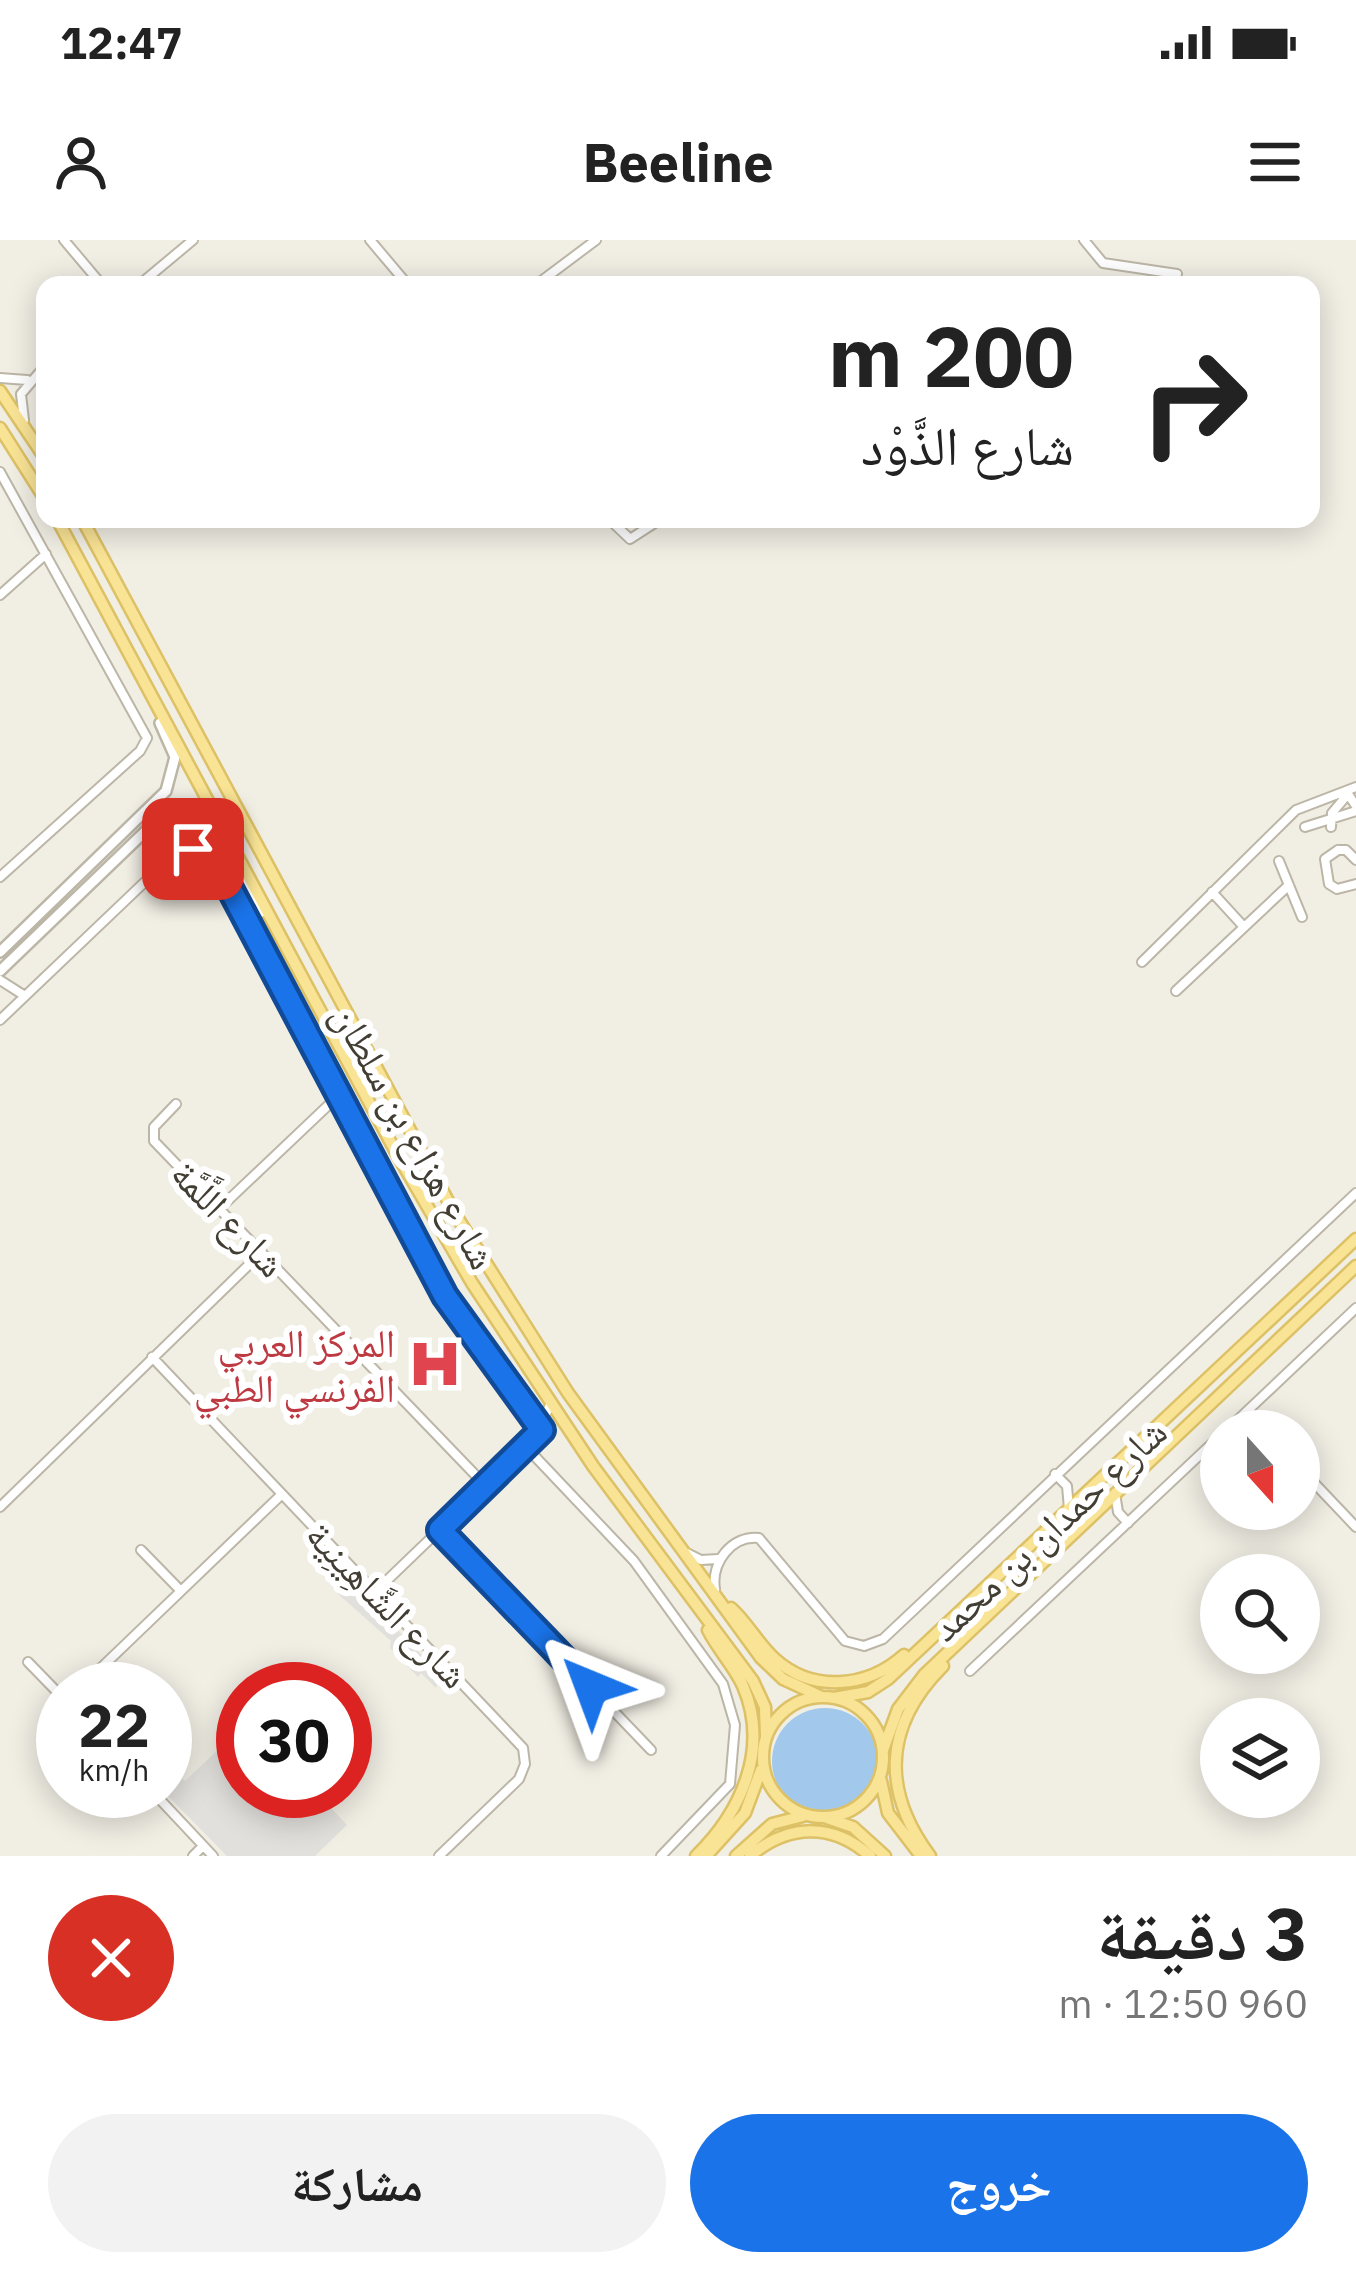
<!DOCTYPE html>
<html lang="ar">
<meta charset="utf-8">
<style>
body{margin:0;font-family:"IBM Plex Sans","Noto Naskh Arabic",sans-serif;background:#f2f2f2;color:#222;direction:rtl;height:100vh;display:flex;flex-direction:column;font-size:45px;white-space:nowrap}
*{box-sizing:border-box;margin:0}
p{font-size:39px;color:#767676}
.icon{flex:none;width:66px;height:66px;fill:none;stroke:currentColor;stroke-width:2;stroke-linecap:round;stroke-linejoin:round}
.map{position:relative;height:1616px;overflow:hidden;direction:ltr}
.drawer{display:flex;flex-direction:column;background:#fff;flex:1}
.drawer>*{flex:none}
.guide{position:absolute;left:36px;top:36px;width:1284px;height:252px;border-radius:24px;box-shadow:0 6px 30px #0003;direction:rtl;background:#fff;color:#222;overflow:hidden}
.needle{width:78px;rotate:159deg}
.fabs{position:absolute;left:1200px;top:1170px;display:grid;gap:24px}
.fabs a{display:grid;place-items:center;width:120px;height:120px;border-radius:50%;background:#fff;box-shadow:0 6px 30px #0003;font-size:60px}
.speed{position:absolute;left:36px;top:1422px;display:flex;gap:24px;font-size:60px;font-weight:700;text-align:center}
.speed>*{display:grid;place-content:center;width:156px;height:156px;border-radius:50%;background:#fff;box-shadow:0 6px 30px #0003;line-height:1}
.speed small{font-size:30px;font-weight:400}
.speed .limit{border:18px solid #d22;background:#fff;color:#111}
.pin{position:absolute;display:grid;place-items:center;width:102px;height:102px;color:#fff;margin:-51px;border-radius:24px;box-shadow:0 6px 18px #0006}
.me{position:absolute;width:132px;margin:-66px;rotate:316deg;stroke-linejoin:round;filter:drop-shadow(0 0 9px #0008)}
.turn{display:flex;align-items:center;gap:42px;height:252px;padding:0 48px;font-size:54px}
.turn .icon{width:156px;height:156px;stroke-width:2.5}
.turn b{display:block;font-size:84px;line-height:102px}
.round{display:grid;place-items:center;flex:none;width:126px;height:126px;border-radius:63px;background:#f2f2f2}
.overview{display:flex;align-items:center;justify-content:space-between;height:204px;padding:0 48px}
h1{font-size:72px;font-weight:700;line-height:90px}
.button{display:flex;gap:24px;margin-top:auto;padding:24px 48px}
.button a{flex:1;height:138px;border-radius:72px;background:#1a73e8;color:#fff;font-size:48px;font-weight:700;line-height:138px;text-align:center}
.button a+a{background:#f2f2f2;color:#222}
.status{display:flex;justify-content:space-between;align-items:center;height:84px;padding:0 60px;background:#fff;direction:ltr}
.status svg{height:33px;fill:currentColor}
header{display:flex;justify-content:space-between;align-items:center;height:156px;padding:0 48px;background:#fff;font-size:54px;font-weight:700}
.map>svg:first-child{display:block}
.parking{fill:#e2e0dc}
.water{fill:#a2c9ec}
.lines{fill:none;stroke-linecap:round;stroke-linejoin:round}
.minor-casing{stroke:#bcb6a7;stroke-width:12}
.tertiary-casing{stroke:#bcb6a7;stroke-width:14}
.primary-casing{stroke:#ddc166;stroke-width:15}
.minor{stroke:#fff;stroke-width:8}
.tertiary{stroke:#fff;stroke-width:9}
.primary{stroke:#f9e395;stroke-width:10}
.route-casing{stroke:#114b97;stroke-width:30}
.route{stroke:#1a73e8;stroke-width:21}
.labels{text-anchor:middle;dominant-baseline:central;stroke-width:12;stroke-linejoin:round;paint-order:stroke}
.street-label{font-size:39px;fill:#423e34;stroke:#fff}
.health-label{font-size:39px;fill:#be3a42;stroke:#fff;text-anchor:end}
</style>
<div class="status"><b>12:47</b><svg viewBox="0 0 49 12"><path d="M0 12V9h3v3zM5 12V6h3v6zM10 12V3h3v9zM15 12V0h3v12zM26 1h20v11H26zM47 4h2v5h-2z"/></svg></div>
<header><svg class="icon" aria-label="menu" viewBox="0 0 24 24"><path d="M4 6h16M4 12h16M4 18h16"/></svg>Beeline<svg class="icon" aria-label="person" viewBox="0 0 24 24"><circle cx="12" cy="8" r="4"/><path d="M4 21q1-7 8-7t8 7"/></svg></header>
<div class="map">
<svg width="1356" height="1616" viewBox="0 0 1356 1616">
<rect width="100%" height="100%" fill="#f1eee4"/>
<!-- parking -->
<path class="parking" d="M349 1339 440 1434 436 1448 421 1433 418 1437 390 1408 391 1401 337 1353Z
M243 1486V1551H315L347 1585 315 1616H227L163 1551 165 1521 185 1541Z"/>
<!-- water -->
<path class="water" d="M772 1521a53 53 0 1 1 106 0a53 53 0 1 1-106 0Z"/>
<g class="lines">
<defs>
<path id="minor" d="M64 0 102 45
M370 0 408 45
M1084 0 1103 23 1177 34
M139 45 193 0
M536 45 596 0
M0 138 27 140
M24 180 21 154 45 126
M0 232 147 498 140 511 0 637
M609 279 630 299 661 279
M0 355 46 314
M1305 587 1356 571
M1331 587 1332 573 1348 554 1356 566
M1338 610 1325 619 1329 644 1337 649 1356 644
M1338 610H1346L1356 620
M1279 621 1302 677
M1212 652 1244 687
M1142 722 1296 570 1356 547
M0 740 25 756
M1176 751 1289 645
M0 780 172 616 193 609 210 616 445 1056 542 1189
M176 864 154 887V901L485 1245
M220 968 338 856
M152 1117 523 1508 525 1524 519 1539 439 1616
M1246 1172 1264 1191
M1226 1191 1356 1068
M526 1207 634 1321 723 1444 735 1485 730 1544 661 1616
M1299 1227 1356 1287
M1055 1234 1067 1246 1069 1269
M1115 1253 1118 1272 1128 1283
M0 1267 262 1012
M440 1290 651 1510
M141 1310 181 1351
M687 1313 701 1320 718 1319
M715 1349C711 1323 731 1295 759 1298L845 1401 864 1406 883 1399 1356 953
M377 1350 535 1198 550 1165
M28 1422 63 1458
M970 1431 1221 1195
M79 1449 281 1255
M152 1551 213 1616
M193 1616 203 1606"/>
<path id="tertiary" d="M0 712 166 551 175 517 160 483
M0 731 155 582C213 533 236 637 262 672"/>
<path id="primary" d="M0 151 45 218
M0 188 45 259
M57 279 398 916 472 1043 593 1226 753 1441 765 1467 766 1496
M82 279 455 974 568 1153 761 1418 783 1439 822 1457
M731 1368C748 1383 758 1404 775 1419 813 1453 867 1448 904 1415
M763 1517a60 60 0 1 1 120 0a60 60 0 1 1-120 0Z
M834 1458 868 1452 888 1439 1356 999
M883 1510 898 1469 924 1435 1356 1026
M881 1541 888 1573 921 1616
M827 1578 853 1587 885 1616
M696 1616C741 1572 770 1509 743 1446 734 1426 718 1410 708 1390
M706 1616 745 1573 761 1530
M736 1616 772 1584 803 1576
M750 1616C788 1584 832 1582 870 1616
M930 1616C881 1550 884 1485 943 1426"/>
</defs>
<!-- minor casing -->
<use href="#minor" class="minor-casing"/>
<!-- tertiary casing -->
<use href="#tertiary" class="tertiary-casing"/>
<!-- primary casing -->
<use href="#primary" class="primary-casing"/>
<!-- minor -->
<use href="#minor" class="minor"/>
<!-- tertiary -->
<use href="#tertiary" class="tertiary"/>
<!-- primary -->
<use href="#primary" class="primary"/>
</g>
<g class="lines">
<defs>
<path id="route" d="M193 609 216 622 445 1056 542 1190 440 1290 591 1447"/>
</defs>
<!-- route casing -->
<use href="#route" class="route-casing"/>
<!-- route -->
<use href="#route" class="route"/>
</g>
<!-- icons -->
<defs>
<symbol id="hospital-bare" viewBox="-9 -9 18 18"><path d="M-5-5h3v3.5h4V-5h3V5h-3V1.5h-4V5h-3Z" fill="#e0444e" stroke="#fff" stroke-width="2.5" paint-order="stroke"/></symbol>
</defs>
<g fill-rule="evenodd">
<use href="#hospital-bare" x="397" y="1086" width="76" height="76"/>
</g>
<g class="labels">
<!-- street labels -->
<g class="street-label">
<text transform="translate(415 896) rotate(61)">شارع هزاع بن سلطان</text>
<text transform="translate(229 978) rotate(46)">شارع اللَّمَّة</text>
<text transform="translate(1048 1289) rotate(-43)">شارع حمدان بن محمد</text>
<text transform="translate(388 1364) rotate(46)">شارع الشَّاهِينِية</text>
</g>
<!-- health labels -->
<g class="health-label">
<text x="395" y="1102">المركز العربي<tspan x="395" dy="45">الفرنسي الطبي</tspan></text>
</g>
</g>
</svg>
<div class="fabs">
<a><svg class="needle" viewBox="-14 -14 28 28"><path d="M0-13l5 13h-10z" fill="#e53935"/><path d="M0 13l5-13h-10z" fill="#767676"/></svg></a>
<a><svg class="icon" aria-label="search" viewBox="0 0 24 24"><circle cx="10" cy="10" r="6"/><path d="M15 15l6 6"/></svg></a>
<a><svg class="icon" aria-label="layers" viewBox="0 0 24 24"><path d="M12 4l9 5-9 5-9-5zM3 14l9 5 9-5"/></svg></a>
</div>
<div class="speed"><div>22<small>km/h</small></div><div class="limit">30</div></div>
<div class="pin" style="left:193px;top:609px;background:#d93025"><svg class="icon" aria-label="arrive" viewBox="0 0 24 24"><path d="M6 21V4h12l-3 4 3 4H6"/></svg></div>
<svg class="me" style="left:591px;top:1447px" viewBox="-20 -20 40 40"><path d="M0-17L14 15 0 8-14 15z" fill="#1a73e8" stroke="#fff" stroke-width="4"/></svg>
<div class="guide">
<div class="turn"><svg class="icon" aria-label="right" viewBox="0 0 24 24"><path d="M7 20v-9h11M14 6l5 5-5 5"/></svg><div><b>200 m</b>شارع الذَّوْد</div></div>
</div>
</div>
<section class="drawer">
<div class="overview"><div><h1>3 دقيقة</h1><p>960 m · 12:50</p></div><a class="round" style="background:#d93025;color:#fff"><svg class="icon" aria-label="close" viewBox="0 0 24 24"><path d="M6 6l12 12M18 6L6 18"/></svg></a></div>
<div class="button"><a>خروج</a><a>مشاركة</a></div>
</section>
